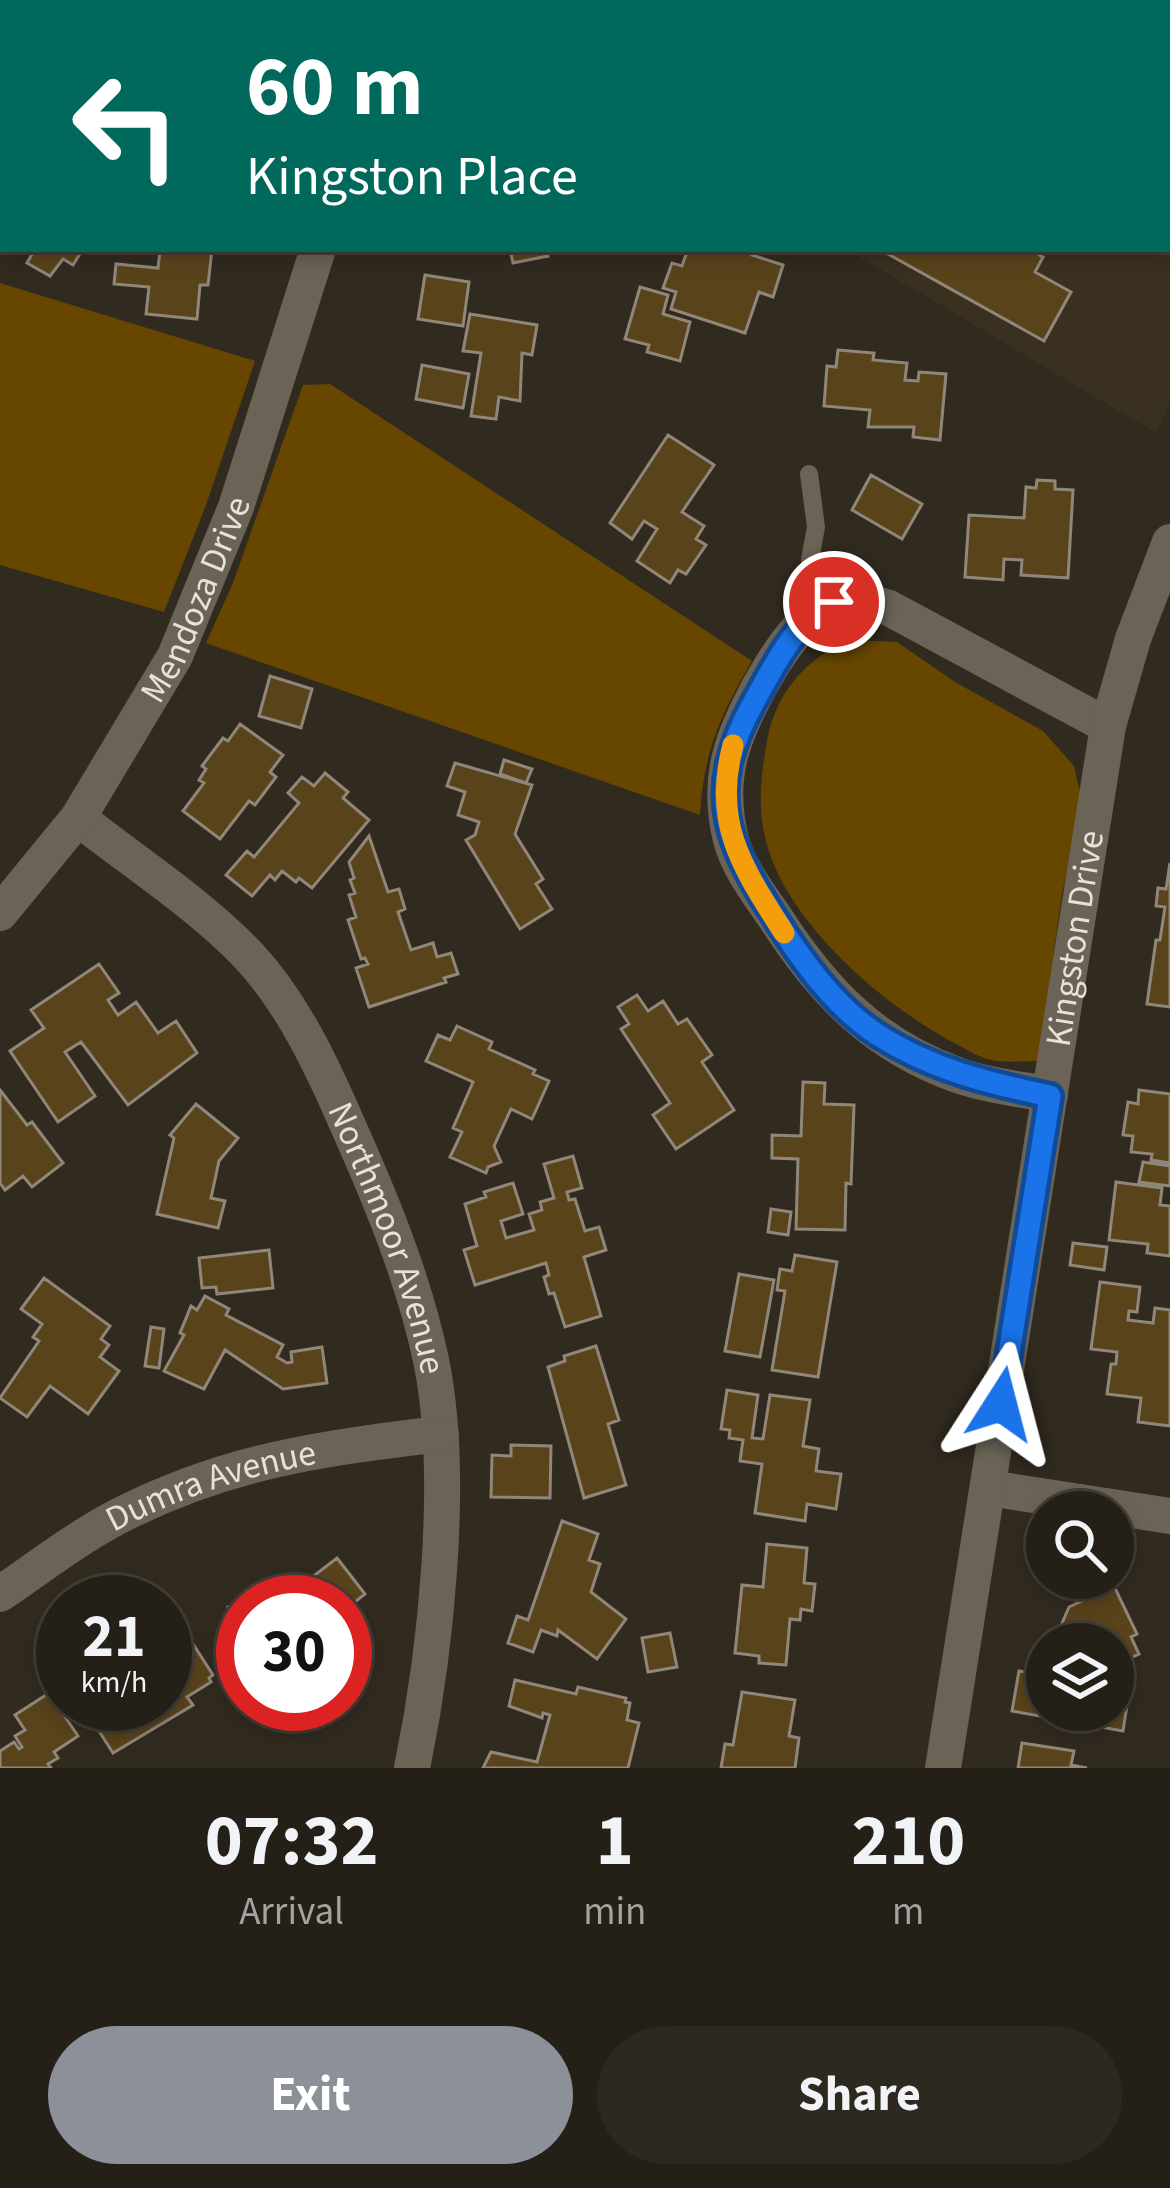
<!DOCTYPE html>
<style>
body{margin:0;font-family:"Source Sans 3",sans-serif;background:#2d2820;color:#f1f3f6;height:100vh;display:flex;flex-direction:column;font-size:45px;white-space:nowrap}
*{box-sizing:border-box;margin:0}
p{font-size:39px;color:#a3a3a1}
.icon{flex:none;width:66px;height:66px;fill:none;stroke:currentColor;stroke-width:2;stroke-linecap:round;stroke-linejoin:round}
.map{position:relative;height:1768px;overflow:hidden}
.panel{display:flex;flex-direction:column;background:#252017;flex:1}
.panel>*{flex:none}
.hud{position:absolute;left:0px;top:0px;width:1170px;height:252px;box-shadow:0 6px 18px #0003,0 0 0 3px #423e36;background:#00695c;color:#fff;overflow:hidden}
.fabs{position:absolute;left:1026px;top:1491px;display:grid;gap:24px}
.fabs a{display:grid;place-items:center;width:108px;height:108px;border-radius:50%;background:#252017;box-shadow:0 6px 18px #0003,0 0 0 3px #423e36;font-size:60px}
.speed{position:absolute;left:36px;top:1575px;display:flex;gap:24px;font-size:60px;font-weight:700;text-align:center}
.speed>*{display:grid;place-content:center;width:156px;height:156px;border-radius:50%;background:#252017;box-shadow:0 6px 18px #0003,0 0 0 3px #423e36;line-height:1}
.speed small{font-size:30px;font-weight:400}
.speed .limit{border:18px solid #d22;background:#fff;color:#111}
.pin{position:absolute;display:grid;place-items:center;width:102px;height:102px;color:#fff;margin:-51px;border:6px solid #fff;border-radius:50%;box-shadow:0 3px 12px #0007}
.me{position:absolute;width:132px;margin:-66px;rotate:9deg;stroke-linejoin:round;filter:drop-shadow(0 0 9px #0008)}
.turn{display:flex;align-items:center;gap:42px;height:252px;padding:0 48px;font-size:54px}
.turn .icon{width:156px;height:156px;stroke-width:2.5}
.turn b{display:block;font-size:84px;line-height:102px}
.eta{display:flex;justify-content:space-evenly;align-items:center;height:204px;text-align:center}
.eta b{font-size:72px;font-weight:700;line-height:84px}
.action{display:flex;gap:24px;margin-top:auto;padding:24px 48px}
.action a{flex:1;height:138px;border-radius:72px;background:#8c9099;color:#fff;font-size:48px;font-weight:700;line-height:138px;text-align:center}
.action a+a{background:#2d2820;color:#f1f3f6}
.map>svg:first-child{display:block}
.built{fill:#3a301f}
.green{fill:#674700}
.building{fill:#59431b;stroke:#90877a;stroke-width:3}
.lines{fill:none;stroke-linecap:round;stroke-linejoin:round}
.lane{stroke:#6a6356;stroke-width:18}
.street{stroke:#6a6356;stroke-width:36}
.route-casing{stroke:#114b97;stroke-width:30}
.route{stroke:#1a73e8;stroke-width:21}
.slow{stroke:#f59e0b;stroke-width:21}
.labels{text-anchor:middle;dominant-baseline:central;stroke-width:12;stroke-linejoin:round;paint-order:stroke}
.street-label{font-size:36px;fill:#e6e1da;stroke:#272116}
</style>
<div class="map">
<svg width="1170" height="1768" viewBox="0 0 1170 1768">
<rect width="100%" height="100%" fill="#312a1f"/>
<!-- built -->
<path class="built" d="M683 0H1170V402L1156 433 846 249H1167V3H681Z"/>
<!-- green -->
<path class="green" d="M0 283 255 361 206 505 164 612 0 565Z
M330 384 752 661C720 716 704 751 700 815L206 643 233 583 303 385Z
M851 640 897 642 955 682 1043 731 1074 766 1082 801 1062 894 1038 1061C1023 1061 1006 1063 991 1060 980 1058 968 1050 958 1045 885 1007 787 924 766 841 757 806 761 776 767 741 775 694 806 657 851 640Z"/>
<!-- building -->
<path class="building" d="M1090 0H1170L1167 177V3H1088Z
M35 249H83L73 265 63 259 50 276 27 263Z
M144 249H212L208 285H200L197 319 146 314 149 287 114 284 116 264 158 268 160 251Z
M510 249H546L548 256 513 263Z
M688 249H754L752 255 783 265 773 297 759 292 745 333 671 309 676 292 663 288 672 263 682 266Z
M879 249H1029L1043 257 1035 272 1071 292 1044 341Z
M425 275 469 282 463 326 418 319Z
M640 287 668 295 663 314 690 322 680 361 647 352 649 345 625 339Z
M470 314 537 325 532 355 522 353 520 401 499 397 496 419 471 416 481 353 463 351Z
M838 350 874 353 873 360 907 363 905 380 918 381 919 372 946 374 940 440 913 437 914 427H868L870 410 824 406 827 366 836 367Z
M422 365 469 374 463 408 416 399Z
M668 435 714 465 682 512 704 526 696 539 706 545 686 574 678 570 670 583 637 561 657 529 644 521 632 539 610 523Z
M871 475 922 504 902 539 852 510Z
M1037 480 1055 481V489L1073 490 1068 578 1021 575 1022 560 1004 559 1003 580 965 577 969 515 1024 518 1026 487 1036 488Z
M270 676 312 689 301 728 259 716Z
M240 724 283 755 270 772 276 777 255 805 249 801 220 839 183 811 204 783 199 780 206 769 202 766 223 738 228 741Z
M504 760 532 769 526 783 500 774Z
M455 763 532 785 515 834 543 879 536 884 552 909 520 929 466 840 475 835 479 822 458 815 465 792 447 786Z
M325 773 348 792 343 798 369 820 312 888 299 878 296 882 282 871 275 880 270 875 252 896 226 875 247 851 254 857 299 803 288 793 302 777 314 786Z
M369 836 388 892 399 889 405 909 398 912 411 950 433 943 437 957 451 953 458 974 444 978 446 982 369 1007 356 968 368 964 365 958 361 959 348 920 356 917 349 895 355 893 350 880 354 878 349 862Z
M1170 863V1007L1147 1004 1156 940H1160L1165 907 1156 906 1158 888 1166 889Z
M99 964 119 993 108 1000 118 1015 136 1002 158 1033 176 1021 197 1053 128 1105 81 1042 65 1052 95 1096 58 1122 10 1051 44 1028 31 1010Z
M637 995 648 1011 663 1001 678 1024 687 1019 712 1055 702 1062 734 1110 676 1149 653 1115 670 1103 621 1029 629 1024 618 1007Z
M457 1026 492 1042 489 1049 535 1070 533 1074 549 1081 532 1119 511 1109 494 1146 501 1162 488 1167 486 1173 450 1157 462 1132 453 1128 473 1082 426 1061 438 1035 450 1040Z
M803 1082 825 1083 824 1104 854 1105 851 1184 846 1183 845 1230 796 1229 798 1159 772 1158V1135L801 1136Z
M0 1090 27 1125 32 1122 63 1163 32 1187 23 1176 5 1190 0 1183Z
M1139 1090 1170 1094V1163L1151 1160 1152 1154 1131 1152 1133 1136 1123 1135 1128 1102 1138 1104Z
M196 1104 238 1138 219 1161 211 1198 225 1201 218 1228 157 1214 174 1138 170 1135Z
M573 1156 582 1188 567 1192 569 1200 575 1199 585 1231 599 1227 606 1250 584 1257 601 1316 565 1327 554 1293 549 1294 544 1277 549 1275 546 1263 475 1285 464 1250 477 1246 465 1204 486 1197 484 1192 513 1183 523 1214 501 1221 506 1238 534 1230 529 1214 542 1210 540 1202 554 1198 544 1164Z
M1143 1162 1170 1166V1186L1139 1182Z
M1116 1182 1162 1188 1160 1205 1170 1206V1256L1147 1253 1148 1244 1109 1240Z
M771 1209 791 1212 788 1235 768 1232Z
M1073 1243 1107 1247 1104 1270 1070 1265Z
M269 1250 273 1288 217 1294 216 1287 202 1288 199 1258Z
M795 1255 837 1262 818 1377 772 1370 785 1291 777 1290 780 1269 792 1271Z
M739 1274 774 1280 760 1357 725 1351Z
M44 1278 110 1326 101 1339 109 1345 100 1357 119 1371 88 1414 50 1386 27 1417 0 1398 39 1341 33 1337 42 1324 21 1309Z
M1100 1282 1140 1287 1137 1312 1129 1311 1128 1320 1153 1323 1155 1308 1170 1310V1426L1138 1422 1141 1398 1107 1394 1111 1364H1116L1117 1352 1091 1349Z
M205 1296 229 1309 226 1315 283 1345 277 1357 287 1363 292 1362 291 1352 322 1347 327 1383 283 1389 225 1350 204 1389 164 1371 184 1335 180 1333 191 1306 197 1310Z
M151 1327 164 1329 159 1368 145 1366Z
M596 1346 619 1420 608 1424 626 1485 584 1498 548 1367 565 1361 564 1356Z
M727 1390 758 1395 752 1438 763 1439 770 1395 810 1400 803 1446 819 1449 816 1471 841 1474 836 1509 807 1504 805 1521 755 1513 762 1464 740 1461 743 1440 729 1438 730 1430 721 1429Z
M511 1445 551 1446 550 1498 491 1497 492 1455 511 1456Z
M562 1521 598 1534 589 1560 600 1564 591 1592 626 1619 597 1659 558 1630 557 1636 541 1630 533 1652 508 1643 517 1616 528 1620Z
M767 1544 807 1548 804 1583 815 1584 812 1611 801 1609 800 1620 790 1619 786 1665 759 1663V1656L735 1653 742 1585 763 1587Z
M337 1558 365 1594 345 1610V1602H248L298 1588Z
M1114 1586 1137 1634 1131 1637 1139 1654 1128 1659 1120 1643 1115 1642 1113 1648V1644H1053L1069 1607Z
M243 1603V1658L228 1607Z
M184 1630 213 1675 209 1678 211 1682 187 1697 193 1705 113 1753 88 1714 80 1719 70 1704H165V1642Z
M670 1633 677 1667 648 1672 642 1638Z
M1019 1671 1047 1675V1710H1113V1689L1129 1692 1123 1731 1012 1711Z
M515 1680 576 1694 578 1687 626 1698 625 1702 630 1703 627 1720 639 1723 628 1768H483L491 1752 537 1762 550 1715 543 1713 542 1718 509 1706Z
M742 1692 795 1700 789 1736 799 1738 795 1768H721L725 1744 733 1745Z
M49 1693 78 1736 54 1752 58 1758 48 1764 51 1768H0V1751L14 1742 19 1749 22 1747 15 1736 25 1730 15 1715Z
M267 1704H316L312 1726 274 1720 276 1706Z
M1022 1743 1074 1751 1071 1765 1087 1768H1018Z"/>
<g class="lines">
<!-- lane -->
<path class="lane" d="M809 474 816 527 810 560 811 614"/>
<!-- street -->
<g class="street">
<path d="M355 0 365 3"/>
<path d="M393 3 394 0"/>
<path id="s1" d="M78 818C134 862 198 903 248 955 293 1003 323 1068 349 1128 382 1202 414 1280 431 1360 455 1476 436 1652 412 1768"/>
<path id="s2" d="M0 913 78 818 175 656 236 507 318 249"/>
<path d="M1050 1095C1021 1089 989 1086 960 1076 875 1046 824 993 776 919 759 894 739 869 731 840 724 811 723 778 732 749 743 710 794 612 835 602 853 598 872 603 889 608L1108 726"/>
<path d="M989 1488 1170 1516"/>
<path id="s3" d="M0 1594C38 1568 77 1538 117 1517 226 1461 322 1448 441 1434"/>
<path id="s4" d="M943 1768 1108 726 1133 639 1170 542"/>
</g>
</g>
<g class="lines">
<defs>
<path id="route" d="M834 602C793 624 777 661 755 700 699 799 730 849 786 935 811 973 840 1010 878 1035 933 1070 988 1083 1050 1096L1001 1404"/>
</defs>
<!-- route casing -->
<use href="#route" class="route-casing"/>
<!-- route -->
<use href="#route" class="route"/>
<!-- slow -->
<path class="slow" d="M733 745C712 825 743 868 784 933"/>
</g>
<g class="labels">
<!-- street labels -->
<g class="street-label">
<text stroke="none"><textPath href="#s2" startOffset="372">Mendoza Drive</textPath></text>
<text stroke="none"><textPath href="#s4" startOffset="840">Kingston Drive</textPath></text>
<text stroke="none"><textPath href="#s1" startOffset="537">Northmoor Avenue</textPath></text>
<text stroke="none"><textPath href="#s3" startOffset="240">Dumra Avenue</textPath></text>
</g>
</g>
</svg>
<div class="fabs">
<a><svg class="icon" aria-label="search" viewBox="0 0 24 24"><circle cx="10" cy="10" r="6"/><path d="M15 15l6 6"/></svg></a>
<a><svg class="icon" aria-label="layers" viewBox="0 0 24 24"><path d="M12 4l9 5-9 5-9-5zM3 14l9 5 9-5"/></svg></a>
</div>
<div class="speed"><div>21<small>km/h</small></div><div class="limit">30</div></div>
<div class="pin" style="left:834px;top:602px;background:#d93025"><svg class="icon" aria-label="arrive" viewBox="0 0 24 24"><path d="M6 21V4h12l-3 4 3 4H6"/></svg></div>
<svg class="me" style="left:1001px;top:1404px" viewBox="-20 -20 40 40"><path d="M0-17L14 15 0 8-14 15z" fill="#1a73e8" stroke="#fff" stroke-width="4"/></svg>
<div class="hud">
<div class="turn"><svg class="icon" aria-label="left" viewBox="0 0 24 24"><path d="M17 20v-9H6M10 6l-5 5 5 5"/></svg><div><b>60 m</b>Kingston Place</div></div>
</div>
</div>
<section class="panel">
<div class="eta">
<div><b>07:32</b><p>Arrival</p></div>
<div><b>1</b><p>min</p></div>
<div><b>210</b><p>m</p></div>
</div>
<div class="action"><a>Exit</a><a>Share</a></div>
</section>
